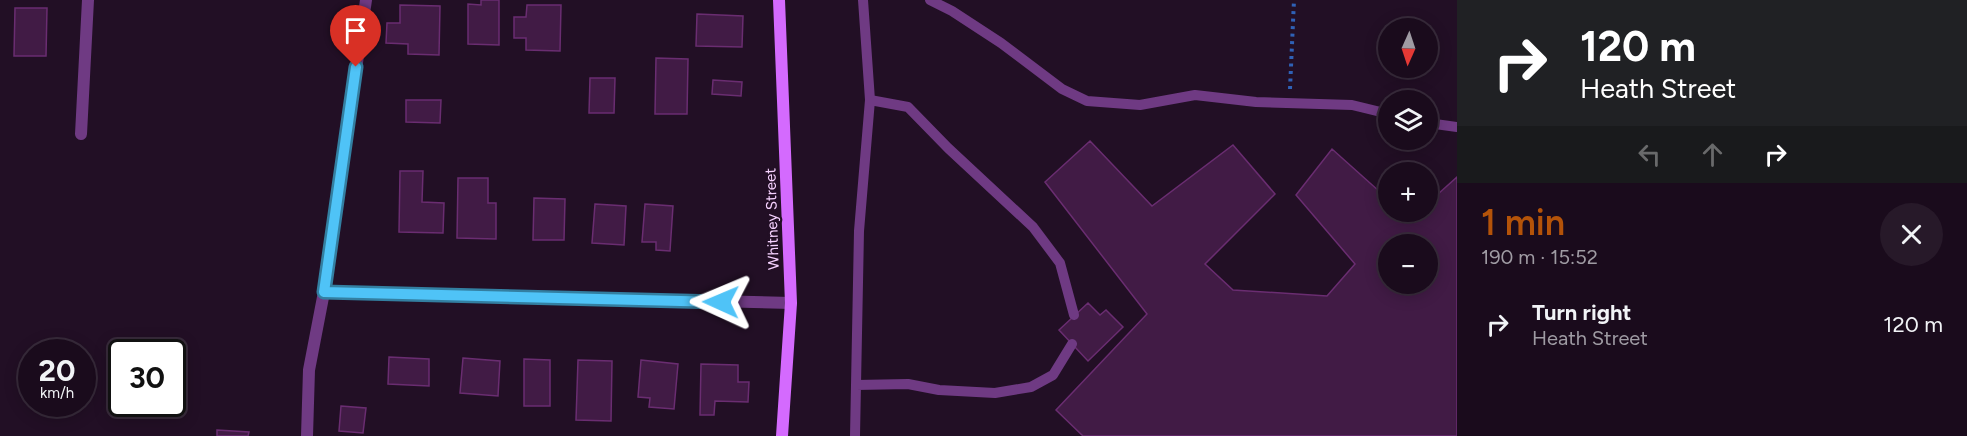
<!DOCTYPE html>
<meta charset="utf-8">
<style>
body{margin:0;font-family:Figtree,sans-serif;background:#271929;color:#f1f3f6;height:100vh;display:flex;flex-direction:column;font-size:22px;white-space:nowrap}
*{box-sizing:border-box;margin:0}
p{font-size:20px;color:#9f9ba3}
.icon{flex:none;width:33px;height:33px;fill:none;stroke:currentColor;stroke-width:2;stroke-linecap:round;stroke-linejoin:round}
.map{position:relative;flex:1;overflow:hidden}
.side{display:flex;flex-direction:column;background:#1a0b1c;width:510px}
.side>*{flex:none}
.banner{background:#202124;color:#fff;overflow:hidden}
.needle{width:39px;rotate:183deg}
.fabs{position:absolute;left:1378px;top:18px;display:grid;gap:12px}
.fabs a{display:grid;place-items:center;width:60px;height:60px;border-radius:50%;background:#1a0b1c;box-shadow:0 3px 15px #0003,0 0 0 2px #382b3b;font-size:30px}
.speed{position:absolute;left:18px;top:339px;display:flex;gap:12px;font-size:30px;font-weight:700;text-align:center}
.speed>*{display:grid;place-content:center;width:78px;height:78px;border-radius:50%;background:#1a0b1c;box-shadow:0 3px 15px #0003,0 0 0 2px #382b3b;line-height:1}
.speed small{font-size:15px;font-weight:400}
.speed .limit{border:3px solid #111;border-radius:9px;background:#fff;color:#111}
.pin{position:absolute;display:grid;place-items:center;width:51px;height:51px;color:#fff;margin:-62px -26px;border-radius:50% 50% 50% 0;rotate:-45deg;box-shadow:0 0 6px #0007}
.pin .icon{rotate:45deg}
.me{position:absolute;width:66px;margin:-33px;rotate:271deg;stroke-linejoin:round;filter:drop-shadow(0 0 4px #0008)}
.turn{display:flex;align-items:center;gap:21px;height:126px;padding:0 24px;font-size:27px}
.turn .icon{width:78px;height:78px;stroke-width:2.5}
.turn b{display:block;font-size:42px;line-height:51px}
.lanes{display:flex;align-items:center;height:57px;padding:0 24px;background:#0003;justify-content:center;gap:30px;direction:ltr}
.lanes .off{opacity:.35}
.round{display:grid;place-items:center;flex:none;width:63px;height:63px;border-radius:32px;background:#271929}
.overview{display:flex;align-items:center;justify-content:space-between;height:102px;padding:0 24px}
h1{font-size:36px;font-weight:600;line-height:45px;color:#b45309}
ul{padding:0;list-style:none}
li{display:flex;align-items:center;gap:18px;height:78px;padding:0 24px}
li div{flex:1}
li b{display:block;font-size:22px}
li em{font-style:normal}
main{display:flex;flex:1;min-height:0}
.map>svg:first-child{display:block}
.building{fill:#411b45;stroke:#6a2d71;stroke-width:1.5;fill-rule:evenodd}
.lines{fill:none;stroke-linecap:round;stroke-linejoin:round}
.path{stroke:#2f61b6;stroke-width:4;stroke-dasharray:3 4.5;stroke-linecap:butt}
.lane{stroke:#6f3a83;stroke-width:10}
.street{stroke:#6f3a83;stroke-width:12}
.secondary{stroke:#d46afe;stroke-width:12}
.route-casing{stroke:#337fa1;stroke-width:15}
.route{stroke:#4fc3f7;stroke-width:10}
.labels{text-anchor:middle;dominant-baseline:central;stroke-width:4.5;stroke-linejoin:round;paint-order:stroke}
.street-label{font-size:15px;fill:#f6d2ff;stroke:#220f25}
</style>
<main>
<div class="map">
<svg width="1457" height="436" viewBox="0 0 1457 436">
<rect width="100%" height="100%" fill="#220f25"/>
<!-- building -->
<path class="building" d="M481 0H499V45L468 44V4L481 5Z
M400 5 440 6 439 55 408 54V44L386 43 387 23H400Z
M527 5H561L560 51 526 50V38H514V17H526Z
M15 8H47L46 56H14Z
M697 14 743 16 742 47 696 46Z
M656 58 688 59 687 114H655Z
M590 78H615L614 113H589Z
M713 80 742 82 741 96 712 94Z
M406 100H441L440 123 406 122Z
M1090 141 1152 206 1233 145 1275 194 1205 264 1233 290 1327 296 1355 264 1296 195 1332 149 1389 200V212H1402L1410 218 1418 212H1428V203L1457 177V436H1083L1056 410 1147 314 1045 182ZM1389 244H1428V284H1389Z
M400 171H423L422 202 444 203 443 233 399 232Z
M458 178H488V203H496V239L457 238Z
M534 198 565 199 564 240H533Z
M595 204 626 206 624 245 592 243Z
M645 204 673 206 670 251 656 250V242H642Z
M1088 303 1100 315 1106 310 1123 327 1088 361 1059 330Z
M389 357 429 359V386L388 384Z
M463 358 500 361 498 396 460 393Z
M524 359 550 360V406H524Z
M578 360 612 361 611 421 576 420Z
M641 360 678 364 674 409 649 407 650 398 638 397Z
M701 364 738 365V382H749L748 402 715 401 714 415H700Z
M341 406 366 408 363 433 339 431Z
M217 430 249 432 248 436H217Z"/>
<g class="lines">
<!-- path -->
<path class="path" d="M1290 89 1294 0"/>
<!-- lane -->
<path class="lane" d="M930 0 952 11 1001 43 1062 89 1087 101 1140 105 1195 95 1256 102 1352 105 1389 114
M870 100 908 107 948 148 1033 227 1060 263 1074 315
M1428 123 1457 127
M856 385 908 384 939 390 995 393 1031 387 1053 375 1072 344
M855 436 859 231 870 100 863 0"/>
<!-- street -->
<path class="street" d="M81 134 88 0
M324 292 791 303
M307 436 309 370 324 292 366 0"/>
<!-- secondary -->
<path class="secondary" d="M779 0 791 303 782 436"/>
</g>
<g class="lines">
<defs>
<path id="route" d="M356 67 324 292 721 302"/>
</defs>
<!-- route casing -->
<use href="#route" class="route-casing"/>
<!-- route -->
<use href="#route" class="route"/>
</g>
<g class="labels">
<!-- street labels -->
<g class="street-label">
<text transform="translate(772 219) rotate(-92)">Whitney Street</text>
</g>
</g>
</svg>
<div class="fabs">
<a><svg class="needle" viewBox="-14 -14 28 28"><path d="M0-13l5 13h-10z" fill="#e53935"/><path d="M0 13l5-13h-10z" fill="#9f9ba3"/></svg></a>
<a><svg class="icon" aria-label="layers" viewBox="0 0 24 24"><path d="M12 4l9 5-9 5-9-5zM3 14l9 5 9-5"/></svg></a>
<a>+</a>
<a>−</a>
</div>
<div class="speed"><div>20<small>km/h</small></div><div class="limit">30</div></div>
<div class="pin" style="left:356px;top:67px;background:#d93025"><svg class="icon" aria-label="arrive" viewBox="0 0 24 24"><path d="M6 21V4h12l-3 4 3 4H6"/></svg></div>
<svg class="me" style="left:721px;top:302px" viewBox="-20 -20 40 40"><path d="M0-17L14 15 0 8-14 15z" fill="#4fc3f7" stroke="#fff" stroke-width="4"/></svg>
</div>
<section class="side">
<div class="banner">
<div class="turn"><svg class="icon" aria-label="right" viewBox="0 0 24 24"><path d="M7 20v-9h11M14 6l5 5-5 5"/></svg><div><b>120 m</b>Heath Street</div></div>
<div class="lanes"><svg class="icon off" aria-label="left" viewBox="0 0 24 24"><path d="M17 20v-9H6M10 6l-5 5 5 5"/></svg><svg class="icon off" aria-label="ahead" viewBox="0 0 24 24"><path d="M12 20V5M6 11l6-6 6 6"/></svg><svg class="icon" aria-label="right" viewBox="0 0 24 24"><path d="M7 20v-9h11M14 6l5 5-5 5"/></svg></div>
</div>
<div class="overview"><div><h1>1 min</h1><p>190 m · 15:52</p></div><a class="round"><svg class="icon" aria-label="close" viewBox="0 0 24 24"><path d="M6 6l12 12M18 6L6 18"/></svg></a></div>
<ul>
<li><svg class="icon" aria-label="right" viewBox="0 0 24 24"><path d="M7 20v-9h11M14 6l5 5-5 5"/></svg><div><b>Turn right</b><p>Heath Street</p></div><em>120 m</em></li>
</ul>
</section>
</main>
